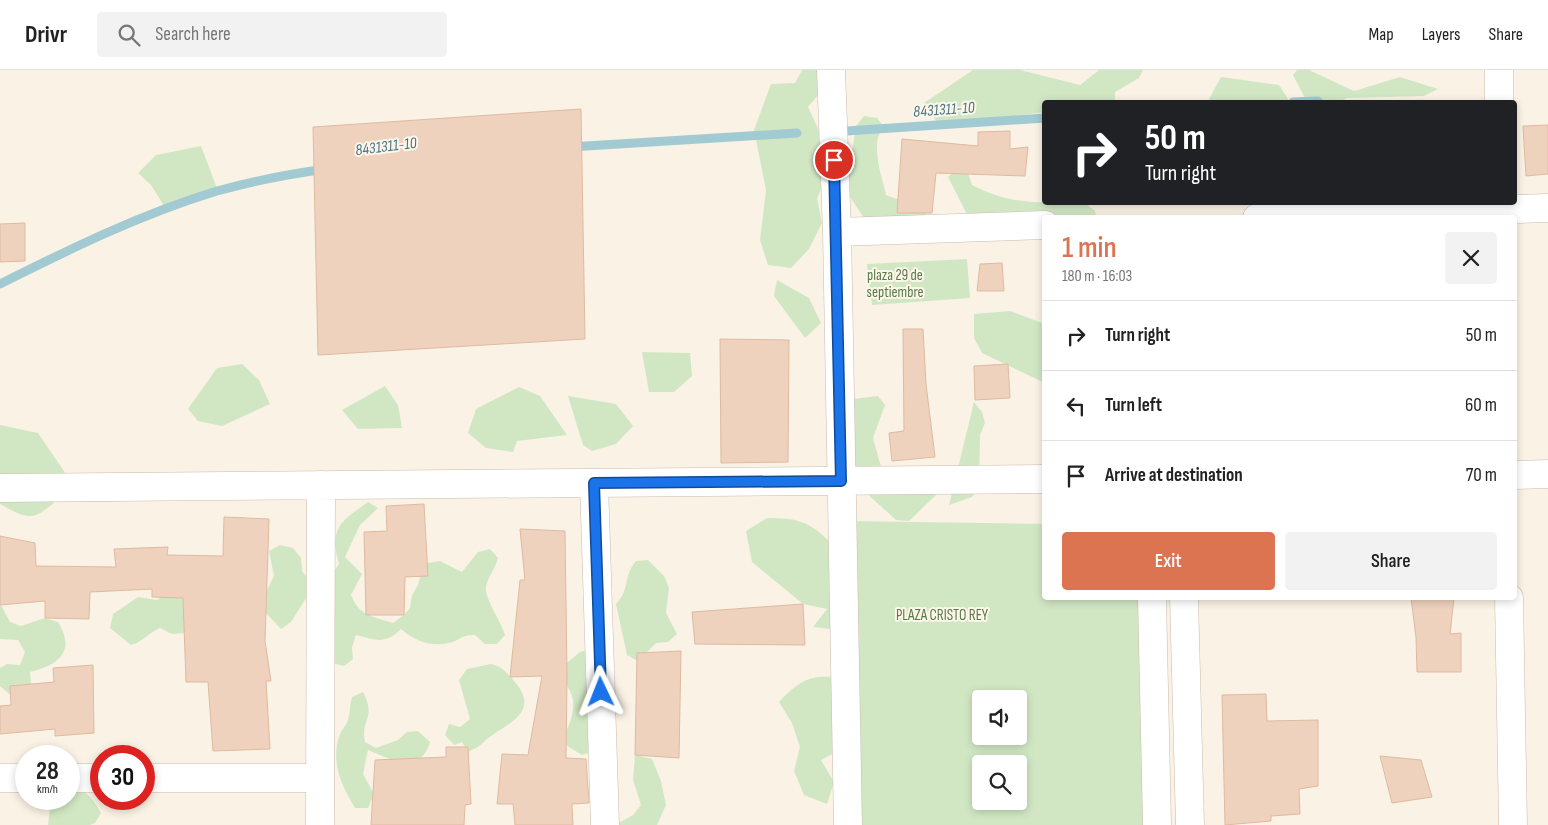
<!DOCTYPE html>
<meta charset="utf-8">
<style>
body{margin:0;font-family:"Sofia Sans Condensed",sans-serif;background:#f2f2f2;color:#222;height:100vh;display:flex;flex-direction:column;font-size:19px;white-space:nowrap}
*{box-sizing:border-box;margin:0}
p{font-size:16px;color:#767676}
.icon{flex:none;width:28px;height:28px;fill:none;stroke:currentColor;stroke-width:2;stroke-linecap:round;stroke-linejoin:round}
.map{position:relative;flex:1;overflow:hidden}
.panel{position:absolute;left:1042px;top:145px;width:475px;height:385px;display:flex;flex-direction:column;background:#fff;border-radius:5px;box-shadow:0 2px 8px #0003}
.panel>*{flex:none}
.top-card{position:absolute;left:1042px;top:30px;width:475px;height:105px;border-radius:5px;box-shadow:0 2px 8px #0003;background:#202124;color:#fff;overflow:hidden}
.controls{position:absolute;left:972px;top:620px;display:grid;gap:10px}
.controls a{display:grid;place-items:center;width:55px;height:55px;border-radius:5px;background:#fff;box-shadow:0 2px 8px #0003;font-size:25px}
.speed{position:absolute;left:15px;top:675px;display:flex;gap:10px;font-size:25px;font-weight:700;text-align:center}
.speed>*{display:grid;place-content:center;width:65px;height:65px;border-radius:50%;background:#fff;box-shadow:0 2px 8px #0003;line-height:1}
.speed small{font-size:12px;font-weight:400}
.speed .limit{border:8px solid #d22;background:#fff;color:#111}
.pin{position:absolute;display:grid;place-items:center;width:42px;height:42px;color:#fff;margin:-21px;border:2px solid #fff;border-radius:50%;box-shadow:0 1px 5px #0007}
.me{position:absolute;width:55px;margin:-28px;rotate:358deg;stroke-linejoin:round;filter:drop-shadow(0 0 4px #0008)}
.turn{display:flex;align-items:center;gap:18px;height:105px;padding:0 20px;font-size:22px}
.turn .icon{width:65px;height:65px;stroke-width:2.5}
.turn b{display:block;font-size:35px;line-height:42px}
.round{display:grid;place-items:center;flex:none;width:52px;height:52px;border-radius:5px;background:#f2f2f2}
.summary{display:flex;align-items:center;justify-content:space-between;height:85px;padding:0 20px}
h1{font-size:30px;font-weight:600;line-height:38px;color:#dc7452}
.cta{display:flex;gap:10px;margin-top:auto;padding:10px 20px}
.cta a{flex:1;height:58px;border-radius:5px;background:#dc7452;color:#fff;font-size:20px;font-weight:600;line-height:58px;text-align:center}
.cta a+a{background:#f2f2f2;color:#222}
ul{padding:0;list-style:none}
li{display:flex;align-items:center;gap:15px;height:70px;padding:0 20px;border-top:1px solid #e0e0e0}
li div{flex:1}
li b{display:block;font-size:19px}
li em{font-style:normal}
header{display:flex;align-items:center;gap:30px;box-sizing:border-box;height:70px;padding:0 25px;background:#fff;border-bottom:1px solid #e0e0e0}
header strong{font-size:24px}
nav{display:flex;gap:28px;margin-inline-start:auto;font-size:18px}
.search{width:350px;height:45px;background:#f2f2f2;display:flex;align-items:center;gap:12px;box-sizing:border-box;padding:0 18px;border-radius:5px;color:#767676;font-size:19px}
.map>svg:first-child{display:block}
.green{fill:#d1e7c4;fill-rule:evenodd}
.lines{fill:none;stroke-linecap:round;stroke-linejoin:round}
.stream{stroke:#a1cad3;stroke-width:9}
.building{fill:#eed2be;stroke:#dfba9f}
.minor-casing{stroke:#cbbaac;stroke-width:29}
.minor{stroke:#fff;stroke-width:28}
.route-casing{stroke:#114b97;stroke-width:12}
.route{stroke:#1a73e8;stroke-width:9}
.labels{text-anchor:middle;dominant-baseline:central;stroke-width:4;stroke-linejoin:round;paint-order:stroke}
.park-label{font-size:15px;fill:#557b47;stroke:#fef6ea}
.water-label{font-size:16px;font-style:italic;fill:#477783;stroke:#fef6ea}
</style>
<header>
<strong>Drivr</strong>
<div class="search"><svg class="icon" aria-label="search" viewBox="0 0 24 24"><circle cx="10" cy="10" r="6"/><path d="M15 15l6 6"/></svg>Search here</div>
<nav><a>Map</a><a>Layers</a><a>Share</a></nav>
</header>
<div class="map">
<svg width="1548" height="755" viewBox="0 0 1548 755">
<rect width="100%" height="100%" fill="#faf2e4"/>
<!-- green -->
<path class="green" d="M802 0H839L808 37 834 93 817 128 822 153 809 179 791 198 768 195 760 170 766 120 754 60 771 14 795 13Z
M973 0H1020L1080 15 1099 0H1143L1139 8 1115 22V32H1045V42L956 54 949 57 938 54 924 33Z
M1297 0H1309L1354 21 1400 7 1438 19 1424 26 1347 28 1339 32H1307L1293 5Z
M1221 7 1279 15 1290 32H1210L1209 29Z
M864 46 877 48 884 57C869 73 882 106 886 125L921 138 936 157 868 154 846 121 856 56Z
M201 76 218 121 179 134 164 136 151 115 138 103 156 85Z
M964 91 972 115C1012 136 1041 132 1085 133L1095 141 1096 147 1045 148 976 162 948 107Z
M967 189 970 228 872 235 867 194Z
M777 210 809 228 821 253 805 268 774 226Z
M1010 241 1045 254V313L982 283 974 268V244Z
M642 282 690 283 692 306 674 322H649Z
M242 294 259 310 270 334 222 356 198 351 188 339 217 298Z
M385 316 398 335 402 358 358 359 342 340Z
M519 317 540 326 567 365 517 371 513 382 486 378 468 363 476 339Z
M568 326 616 334 633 356 616 374 592 381 583 375Z
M878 326 885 335 873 368 883 404 938 423 909 451 896 450 864 421 843 375 853 329Z
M974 332 982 342 985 353 980 365 979 417 972 427 949 435Z
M0 355 38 363 72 413 60 434 64 425C34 448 35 454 0 434Z
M368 432 378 438 360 455 345 487 362 504 351 525C360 547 372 546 393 553L404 545 410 538 412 525 418 515 421 503 428 493 440 491 462 502 478 482 490 479 498 488C495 500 488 506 486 517 484 528 502 553 505 565L497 574H485L475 565C459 565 460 571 449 573 431 577 415 571 401 559 385 575 376 570 356 565L352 577 353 589 344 596 332 593V504L339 494C329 458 340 452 368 432Z
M767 448C797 448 809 451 830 472L846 451 1045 454V528H1145L1149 755H851L843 678 821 690 834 712 827 734 804 725 794 701 800 677 792 653 779 632C804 606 812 605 847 608L838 560 813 557 827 539 803 534 752 492 746 461ZM981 629H1019V666H981ZM981 694H1019V731H981Z
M280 475 293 478 301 488 302 501 309 510 310 522 291 552 281 559 264 541 263 528 274 506 269 481Z
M648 490 664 506 669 518 666 543 677 564 668 572 656 573 638 591 627 585 616 534C631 518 622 508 636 491Z
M168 522 188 529 185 563 172 564 160 558C148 563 143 572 131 575L110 558 113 544 138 527 157 530Z
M0 533 10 552 21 556 45 548 58 552C76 581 59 595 30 602L31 614 14 628 0 616V598L7 594 20 595 25 582 18 570 0 569Z
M592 579 614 624 617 636 615 650 595 681 582 685 561 672C567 659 577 642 572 626 568 613 562 616 561 598L580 582Z
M491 594C503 597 507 603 515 612 541 643 507 653 487 669 481 675 477 678 468 682L462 672 454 675 445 665 449 654 460 657 470 649 459 610 467 599Z
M363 622C377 649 360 649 365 672L376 678 398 670 407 662 418 661 430 672C420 706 390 689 368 680L363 704 374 724 368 738H355C341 715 330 691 340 664 342 659 347 655 348 650 350 643 350 634 352 627Z
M635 685 652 689 661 711 666 735 657 755H615L633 745 641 735 633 710Z
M69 715C84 717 94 730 101 743L95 753 90 755H48L51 729H69Z"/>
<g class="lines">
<!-- stream -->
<path class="stream" d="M1293 32 1318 31
M846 61 1045 48
M570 77 797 63
M0 214C70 179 141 144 217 121 253 111 289 104 326 99"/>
</g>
<!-- building -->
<path class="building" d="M581 39 585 269 318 285 313 57Z
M1548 55V104L1526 106 1523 56Z
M1010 61V79L1028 77 1025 106 936 103 932 143H897L902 69 978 76V62Z
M25 153V191L0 192V154Z
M1002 193 1004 221H977L980 194Z
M903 259H923L926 314 935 387 892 391 889 363 904 361Z
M720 269 789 270 788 392 721 393Z
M1008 294 1010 328 975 330 974 296Z
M424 434 428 506 405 507 404 545H366L364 462 387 461 386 436Z
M224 447 269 449 265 571 271 611H266L270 679 213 681 208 612H186L183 528 152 527V519L90 522 89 549 45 548V531L0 535V466L35 473 36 496 116 497 114 479 168 477 167 485 223 486Z
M520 459 565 461 567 606 566 688 586 689 589 733 572 734 573 755H515L513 734H497L502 684 528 685 542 606 510 607 520 510H525Z
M1411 528H1454L1450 564 1461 563V602H1417L1416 567Z
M803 534 805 575 695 574 692 542Z
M681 581 679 688 635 685 637 583Z
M93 595 94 663 55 666V659L0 664V636L11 635 10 616 54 612 53 598Z
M1266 624 1267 651 1318 650V716L1299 719 1300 744 1271 746V751L1225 755 1222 625Z
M446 677H468L471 734 465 735 464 755H371L375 690 446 687Z
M1380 686 1421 690 1432 727 1392 733Z"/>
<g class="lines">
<defs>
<path id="minor" d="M831 0 837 162 848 755
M1499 0V32
M1257 148 1548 138
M837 162 1045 155
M1515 405 1548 404
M594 413 605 755
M0 418 1045 409
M1152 528 1157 755
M1184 528 1190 755
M1509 528 1513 755
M0 708H26
M69 708H101
M144 708H320
M320 755 321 415"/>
</defs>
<!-- minor casing -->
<use href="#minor" class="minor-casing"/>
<!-- minor -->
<use href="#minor" class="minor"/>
</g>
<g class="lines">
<defs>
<path id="route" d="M601 622 594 413 841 411 834 90"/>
</defs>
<!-- route casing -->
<use href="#route" class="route-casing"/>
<!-- route -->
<use href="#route" class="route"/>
</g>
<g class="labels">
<!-- park labels -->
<g class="park-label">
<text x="895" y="205">plaza 29 de<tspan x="895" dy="17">septiembre</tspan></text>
<text x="942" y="545">PLAZA CRISTO REY</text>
</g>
<!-- water labels -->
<g class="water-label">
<text transform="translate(944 40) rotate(-4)">8431311-10</text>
<text transform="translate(386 77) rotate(-7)">8431311-10</text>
</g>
</g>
</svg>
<div class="controls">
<a><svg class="icon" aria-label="sound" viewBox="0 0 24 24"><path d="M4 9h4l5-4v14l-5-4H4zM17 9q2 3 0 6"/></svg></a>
<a><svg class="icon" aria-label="search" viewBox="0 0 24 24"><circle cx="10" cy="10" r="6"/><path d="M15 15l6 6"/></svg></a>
</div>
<div class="speed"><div>28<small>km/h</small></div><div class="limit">30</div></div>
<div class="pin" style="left:834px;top:90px;background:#d93025"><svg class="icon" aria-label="arrive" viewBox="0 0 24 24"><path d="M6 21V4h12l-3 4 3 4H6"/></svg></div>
<svg class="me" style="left:601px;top:622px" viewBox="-20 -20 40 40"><path d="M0-17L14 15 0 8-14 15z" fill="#1a73e8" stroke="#fff" stroke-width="4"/></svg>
<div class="top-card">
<div class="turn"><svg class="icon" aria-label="right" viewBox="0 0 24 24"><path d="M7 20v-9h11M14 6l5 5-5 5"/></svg><div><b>50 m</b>Turn right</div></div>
</div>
<section class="panel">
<div class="summary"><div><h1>1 min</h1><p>180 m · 16:03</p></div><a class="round"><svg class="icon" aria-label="close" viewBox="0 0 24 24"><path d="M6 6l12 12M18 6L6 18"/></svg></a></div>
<ul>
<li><svg class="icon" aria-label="right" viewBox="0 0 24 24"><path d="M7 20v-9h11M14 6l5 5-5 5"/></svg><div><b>Turn right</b></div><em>50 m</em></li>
<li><svg class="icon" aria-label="left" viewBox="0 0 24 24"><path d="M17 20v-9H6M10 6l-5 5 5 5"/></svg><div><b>Turn left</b></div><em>60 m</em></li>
<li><svg class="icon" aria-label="arrive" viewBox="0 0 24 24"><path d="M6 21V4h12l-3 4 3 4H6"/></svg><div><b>Arrive at destination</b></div><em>70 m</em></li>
</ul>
<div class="cta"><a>Exit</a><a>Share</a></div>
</section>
</div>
